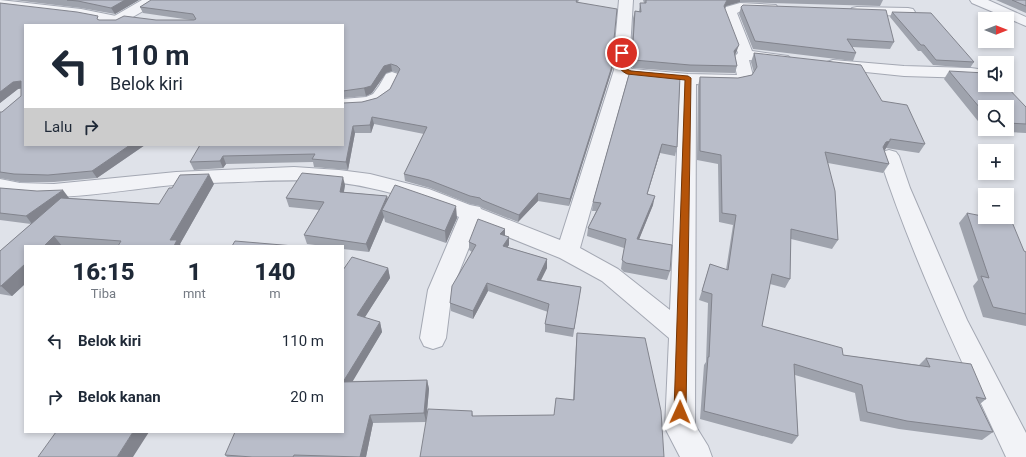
<!DOCTYPE html>
<html lang="id">
<meta charset="utf-8">
<style>
body{margin:0;font-family:Roboto,sans-serif;background:#f6f6f7;color:#1f2937;height:100vh;display:flex;flex-direction:column;font-size:15px;white-space:nowrap}
*{box-sizing:border-box;margin:0}
p{font-size:13px;color:#747a83}
.icon{flex:none;width:22px;height:22px;fill:none;stroke:currentColor;stroke-width:2;stroke-linecap:round;stroke-linejoin:round}
.map{position:relative;flex:1;overflow:hidden}
.panel{position:absolute;left:24px;top:245px;width:320px;height:188px;display:flex;flex-direction:column;background:#fff;border-radius:0px;box-shadow:0 2px 6px #0003}
.panel>*{flex:none}
.hud{position:absolute;left:24px;top:24px;width:320px;height:122px;border-radius:0px;box-shadow:0 2px 6px #0003;background:#fff;color:#1f2937;overflow:hidden}
.needle{width:26px;rotate:90deg}
.fabs{position:absolute;left:978px;top:12px;display:grid;gap:8px}
.fabs a{display:grid;place-items:center;width:36px;height:36px;border-radius:0px;background:#fff;box-shadow:0 2px 6px #0003;font-size:20px}
.pin{position:absolute;display:grid;place-items:center;width:34px;height:34px;color:#fff;margin:-17px;border:2px solid #fff;border-radius:50%;box-shadow:0 1px 4px #0007}
.me{position:absolute;width:44px;margin:-22px;rotate:1deg;stroke-linejoin:round;filter:drop-shadow(0 0 3px #0008)}
.turn{display:flex;align-items:center;gap:14px;height:84px;padding:0 20px;font-size:18px}
.turn .icon{width:52px;height:52px;stroke-width:2.5}
.turn b{display:block;font-size:28px;line-height:34px}
.then{display:flex;align-items:center;height:38px;padding:0 20px;background:#0003;gap:8px;font-size:15px}
.eta{display:flex;justify-content:space-evenly;align-items:center;height:68px;text-align:center}
.eta b{font-size:24px;font-weight:800;line-height:28px}
ul{padding:0;list-style:none}
li{display:flex;align-items:center;gap:12px;height:56px;padding:0 20px}
li div{flex:1}
li b{display:block;font-size:15px}
li em{font-style:normal}
.map>svg:first-child{display:block}
.lines{fill:none;stroke-linecap:round;stroke-linejoin:round}
.minor-casing{stroke:#a4a8b3;stroke-width:2}
.tertiary-casing{stroke:#a4a8b3;stroke-width:2}
.minor{fill:#f2f3f7;fill-rule:evenodd}
.tertiary{fill:#f2f3f7;fill-rule:evenodd}
.wall{fill:#9fa3ad;fill-rule:evenodd}
.shaded-wall{fill:#82848d}
.building{fill:#b9bdc9;stroke:#82848d}
.route{fill:#b45309;stroke:#753606}
</style>
<div class="map">
<svg width="1026" height="457" viewBox="0 0 1026 457">
<rect width="100%" height="100%" fill="#dfe2e9"/>
<g class="lines">
<defs>
<path id="minor" d="M0 0 81 9 121 17 123 20 121 23 116 24 81 17 0 7Z
M619 0H633L629 66 632 69 688 74 737 75 733 58 738 53 723 13 726 7 740 3 776 5 778 8 776 11 771 12 741 11 737 13 752 51 788 56 791 59 788 62 783 64 749 60 753 76 749 82 735 85 696 84 695 425 708 446 712 457H680L665 428 669 338 602 281 560 258 478 225 452 290 446 338 442 346 433 349 424 346 420 338 428 290 459 217C430 205 401 194 370 188 326 178 282 180 238 182 217 183 195 183 174 185 117 190 57 204 0 193V179L20 183 54 184 176 172 294 167 339 170 370 174 429 189 470 205 480 207 481 209 560 240 614 70 613 66ZM628 77 680 83 670 310 618 269 580 248Z
M970 0H988L1026 17V26L972 3Z
M857 7 908 8 913 9 915 12 913 15 908 16 852 14 850 11 852 8Z
M833 60 904 66 971 68 985 70V80L971 78 904 76 827 68 825 65 827 62Z
M392 72 398 74 400 77C386 108 374 107 343 109V99L366 97 373 94 379 86 386 74Z
M889 150 896 152 899 156 910 188 967 320 1026 433V457H1006C960 358 913 260 879 156L882 152Z"/>
<path id="tertiary" d="M142 0H159L157 3 119 25H102L104 22Z"/>
</defs>
<!-- minor casing -->
<use href="#minor" class="minor-casing"/>
<!-- tertiary casing -->
<use href="#tertiary" class="tertiary-casing"/>
<!-- minor -->
<use href="#minor" class="minor"/>
<!-- tertiary -->
<use href="#tertiary" class="tertiary"/>
</g>
<!-- wall -->
<path class="wall" d="M14 0H139L115 14 81 8Z
M151 0H579L578 2 612 59 613 63 612 70 569 206 538 201 518 222 482 208 480 206 470 204 430 188 405 181 404 174 424 134 374 124 371 133H355L348 170 314 167 313 162 226 164 223 168 194 170 190 162 362 102 377 98 390 89 398 73 392 71 386 73 372 93 366 96 343 98V25H25L145 145 97 178 54 182H20L0 178V112H2L21 96V88L18 89 0 103V3L100 20H191L143 13 140 7Z
M643 0H883L880 6 740 2 726 6 724 8 736 53 735 54 737 66 735 73 688 72 633 68 631 65 633 18 635 11H639L640 3H644Z
M996 0H1026V13Z
M741 7 894 42 890 49 852 47 856 53 853 61 753 49 739 14Z
M892 12 974 62 970 68 933 65 921 51H918L890 17Z
M754 53 882 101 925 144 919 153 886 148 884 150 889 164 883 173 828 163 838 240 832 249 791 239 790 279 785 288 770 284 762 326 843 355 919 365 926 358 986 399 980 404 993 432 982 440 899 429 860 421 855 393 795 375 798 436 792 444 700 419 704 365 706 362 708 303 699 300 710 264 726 270 733 225 719 222 718 164 697 160 698 86 700 77 738 78 752 75 754 73 751 62Z
M630 71 677 147 675 156 660 153 647 194 653 205 639 239 670 271 667 280 624 272 621 269 624 248 587 236 588 228 596 211H592L593 202Z
M949 71 1026 107V133L986 131 944 79ZM985 107H1007V129H985Z
M214 184 180 244 181 246H25V284L12 296 0 294V251L31 224 0 220V188L69 198H68L159 204Z
M345 185 344 192 387 196 388 199 457 218 446 243 385 222 384 217 369 252 343 249V246H323L307 244 304 235 319 210 289 207 286 198Z
M967 213 1024 251 1026 252V326L983 317 973 286 978 280 959 223Z
M505 236 509 237V245L507 247 547 259V268L541 280 581 287 573 337 545 332V324L548 312 488 291 473 319 451 311 450 303 472 252 469 250V242Z
M388 268 390 278 364 318 380 322 382 332 352 381 427 380 429 389 426 422 373 423 366 457H227L225 455 343 432V270Z
M577 333 661 411 420 457 472 411 473 416 554 415 573 400 576 345Z"/>
<!-- shaded-wall -->
<path class="shaded-wall" d="M125 0H139L115 14 111 8Z
M727 0H740V2L726 6 722 14 724 6Z
M739 45 736 53 732 58 734 51Z
M613 63 612 70 569 206 570 199Z
M391 64 392 71 386 73 372 93 366 96 364 88 384 66Z
M21 81 25 88 18 89 0 103V92L13 82Z
M372 117 374 124 371 133 370 125Z
M353 126 355 133 348 170 346 162Z
M890 141 885 150 881 151 886 142Z
M662 144 660 153 645 202 647 194Z
M130 145H145L97 178 92 171Z
M223 156 226 164 223 168 220 161Z
M209 174 214 184 180 244 181 246H174L170 240Z
M343 177 345 185 342 201 340 192Z
M63 190 69 198 32 224 26 216Z
M538 193V201L518 222 519 215Z
M387 196 389 205 382 210 384 217 369 252 366 244Z
M655 196 653 205 636 247 637 239Z
M456 206 457 218 446 243 445 231Z
M505 229V237L500 234Z
M54 236 62 246H44Z
M509 237V245L503 254V246Z
M547 259V268L537 288V280Z
M25 264V284L12 296 1 286Z
M388 268 390 278 360 325 357 315Z
M487 283 488 291 473 319V311Z
M380 322 382 332 347 391 343 382Z
M427 380 429 389 426 422 424 413Z
M370 415 373 423 366 457H360Z
M133 432H149L133 457H117Z"/>
<!-- building -->
<path class="building" d="M67 0H125L111 8 78 1Z
M151 0H577L576 2 617 9 612 59 613 63 570 199 538 193 519 215 482 200 480 198 470 196 429 180 404 174 427 127 372 117 370 125 353 126 346 162 312 159 315 154 223 156 220 161 190 162 200 145H343V103L362 102 377 98 390 89 400 69 397 66 391 64 384 66 371 86 364 88 343 91V25H25V145H130L92 171 48 175 14 174 0 172V112H2L21 96V81L13 82 0 92V3L77 12 98 16 97 19 99 20H116L124 16 156 20H194L196 19 193 14 140 7Z
M646 0H727L724 6 739 45 734 51 737 66 690 65 634 60 632 58 635 11 641 12 640 3H646Z
M1012 0H1026V6Z
M743 5 886 10 894 42 847 39 856 53 755 41 741 7Z
M892 12 931 13 974 62 936 60 924 45H921Z
M754 53 861 65 882 101 907 105 925 144 890 139V141L886 142 883 147 889 164 825 152 835 191 838 240 791 229 790 279 772 274 762 326 842 348 843 355 930 367 926 358 971 364 986 399 976 397 993 432 907 421 867 412 862 385 794 364 798 436 704 411 708 357H709L712 294 702 291 710 264 728 270 736 215 722 213 721 155 700 151V77L738 78 752 75 757 67Z
M630 71 680 76 677 147 662 144 647 194 655 196 637 239 672 245 670 271 626 263 622 260 626 239 588 228 601 203 593 202Z
M949 71 985 73V85H1005L1026 107V124L1007 123V107H985V114Z
M302 173 343 177 340 192 387 196 366 244 304 235 324 202 286 198Z
M209 174 170 240H177L174 246H118L121 241 54 236 44 246H25V264L1 286H0V251L61 198 159 204 169 188H172L180 175Z
M395 185 456 206 445 231 382 210Z
M0 188 37 191 63 190 26 216 0 213Z
M967 213 1012 222 1024 251 1026 252V314L993 307 981 276 989 278Z
M478 219 505 229 500 234 509 237 503 246 547 259 537 280 581 287 574 329 545 324 549 304 487 283 473 311 450 303 452 286 476 245 469 242Z
M235 241 294 246H232Z
M352 257 388 268 357 315 380 322 343 382 427 380 424 413 370 415 360 457 294 455 293 457H252L225 455 235 432H343V270Z
M577 333 645 338 661 411 664 457H420L428 409 472 411V416L554 415 556 398 574 400Z
M56 432H133L117 457H38Z"/>
<!-- route -->
<path class="route" d="M619 51 625 53C624 62 621 67 631 71L688 76 691 78 686 412 684 416 680 418 676 416 674 412 685 80 627 74C617 69 616 62 619 51Z"/>
</svg>
<div class="fabs">
<a><svg class="needle" viewBox="-14 -14 28 28"><path d="M0-13l5 13h-10z" fill="#e53935"/><path d="M0 13l5-13h-10z" fill="#747a83"/></svg></a>
<a><svg class="icon" aria-label="sound" viewBox="0 0 24 24"><path d="M4 9h4l5-4v14l-5-4H4zM17 9q2 3 0 6"/></svg></a>
<a><svg class="icon" aria-label="search" viewBox="0 0 24 24"><circle cx="10" cy="10" r="6"/><path d="M15 15l6 6"/></svg></a>
<a>+</a>
<a>−</a>
</div>
<div class="pin" style="left:622px;top:53px;background:#d93025"><svg class="icon" aria-label="arrive" viewBox="0 0 24 24"><path d="M6 21V4h12l-3 4 3 4H6"/></svg></div>
<svg class="me" style="left:680px;top:412px" viewBox="-20 -20 40 40"><path d="M0-17L14 15 0 8-14 15z" fill="#b45309" stroke="#fff" stroke-width="4"/></svg>
<div class="hud">
<div class="turn"><svg class="icon" aria-label="left" viewBox="0 0 24 24"><path d="M17 20v-9H6M10 6l-5 5 5 5"/></svg><div><b>110 m</b>Belok kiri</div></div>
<div class="then">Lalu<svg class="icon" aria-label="right" viewBox="0 0 24 24"><path d="M7 20v-9h11M14 6l5 5-5 5"/></svg></div>
</div>
<section class="panel">
<div class="eta">
<div><b>16:15</b><p>Tiba</p></div>
<div><b>1</b><p>mnt</p></div>
<div><b>140</b><p>m</p></div>
</div>
<ul>
<li><svg class="icon" aria-label="left" viewBox="0 0 24 24"><path d="M17 20v-9H6M10 6l-5 5 5 5"/></svg><div><b>Belok kiri</b></div><em>110 m</em></li>
<li><svg class="icon" aria-label="right" viewBox="0 0 24 24"><path d="M7 20v-9h11M14 6l5 5-5 5"/></svg><div><b>Belok kanan</b></div><em>20 m</em></li>
</ul>
</section>
</div>
